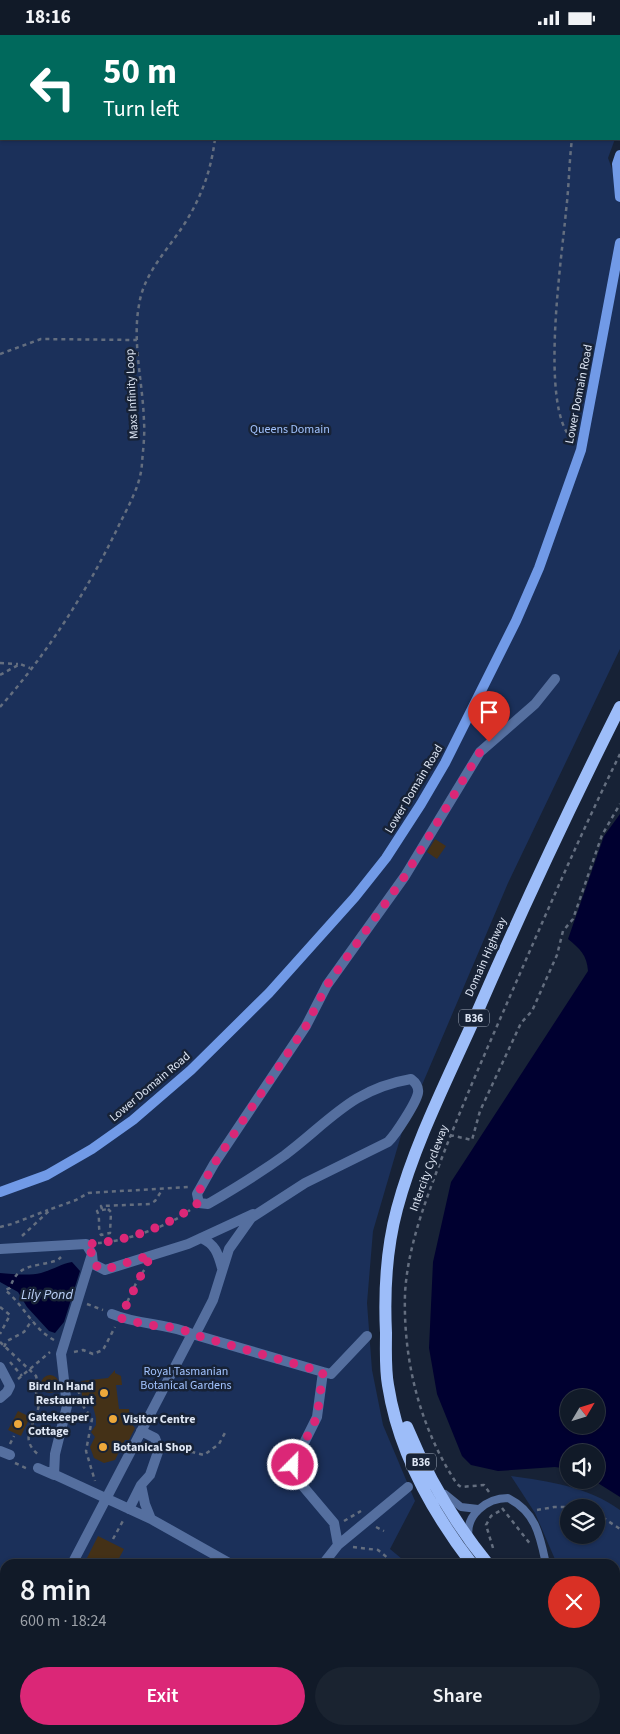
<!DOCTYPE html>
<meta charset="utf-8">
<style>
body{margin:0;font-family:"Source Sans 3",sans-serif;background:#1a2330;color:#f1f3f6;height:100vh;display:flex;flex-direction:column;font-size:19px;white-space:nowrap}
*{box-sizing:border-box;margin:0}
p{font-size:16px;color:#9ca1a8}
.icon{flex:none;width:28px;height:28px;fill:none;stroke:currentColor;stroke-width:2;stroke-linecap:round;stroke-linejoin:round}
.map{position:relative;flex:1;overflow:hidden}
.sheet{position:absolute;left:0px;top:1524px;width:620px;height:176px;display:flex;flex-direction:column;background:#111a28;border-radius:15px 15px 0 0;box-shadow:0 1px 4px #0004,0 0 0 1px #303845}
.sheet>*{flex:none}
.hud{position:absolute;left:0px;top:0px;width:620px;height:105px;box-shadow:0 1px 4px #0004,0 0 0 1px #303845;background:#00695c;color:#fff;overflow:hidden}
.needle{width:32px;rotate:52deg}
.fabs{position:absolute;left:560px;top:1354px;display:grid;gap:10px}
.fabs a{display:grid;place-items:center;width:45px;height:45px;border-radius:50%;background:#111a28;box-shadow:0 1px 4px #0004,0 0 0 1px #303845;font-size:25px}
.pin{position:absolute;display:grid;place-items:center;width:42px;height:42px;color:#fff;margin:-51px -21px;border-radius:50% 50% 50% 0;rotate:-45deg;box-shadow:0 0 5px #0007}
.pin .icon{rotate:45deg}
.me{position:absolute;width:55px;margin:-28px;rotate:23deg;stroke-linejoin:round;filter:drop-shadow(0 0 4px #0008)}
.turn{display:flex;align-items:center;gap:18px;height:105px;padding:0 20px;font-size:22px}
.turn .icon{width:65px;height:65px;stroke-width:2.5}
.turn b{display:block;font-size:35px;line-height:42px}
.round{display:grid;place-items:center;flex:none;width:52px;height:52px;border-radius:26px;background:#1a2330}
.head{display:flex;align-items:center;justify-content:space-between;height:85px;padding:0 20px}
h1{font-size:30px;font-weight:600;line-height:38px}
.cta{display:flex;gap:10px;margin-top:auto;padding:10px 20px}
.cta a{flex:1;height:58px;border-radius:30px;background:#db2777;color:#fff;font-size:20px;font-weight:600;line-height:58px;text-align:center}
.cta a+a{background:#1a2330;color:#f1f3f6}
.status{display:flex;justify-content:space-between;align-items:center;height:35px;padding:0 25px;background:#111a28;direction:ltr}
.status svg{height:14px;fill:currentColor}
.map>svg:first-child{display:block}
.green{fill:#1b305a;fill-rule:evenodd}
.water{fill:#000030;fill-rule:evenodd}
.building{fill:#443117}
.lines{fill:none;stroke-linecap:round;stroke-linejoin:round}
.path{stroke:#646e7f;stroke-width:2.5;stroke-dasharray:4 4;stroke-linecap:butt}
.lane{stroke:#556f9f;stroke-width:8}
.street{stroke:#556f9f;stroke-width:10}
.secondary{stroke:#719ae7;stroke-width:10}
.primary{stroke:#9dbdf9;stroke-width:12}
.route{stroke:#db2777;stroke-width:9;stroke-dasharray:0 16.2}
.poi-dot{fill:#eda83b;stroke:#172236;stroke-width:2}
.labels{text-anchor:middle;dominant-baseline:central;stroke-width:5;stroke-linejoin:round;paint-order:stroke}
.shield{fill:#172236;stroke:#a2abbb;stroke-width:1}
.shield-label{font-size:11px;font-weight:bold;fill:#dee6f4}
.street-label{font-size:12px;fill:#dee6f4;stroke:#172236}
.park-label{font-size:12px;fill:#a2c3fe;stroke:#172236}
.poi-label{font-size:12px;font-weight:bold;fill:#dee6f4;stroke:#172236;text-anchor:start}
.water-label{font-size:14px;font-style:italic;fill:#bbd1f9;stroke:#172236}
</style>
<div class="status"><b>18:16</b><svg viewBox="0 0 49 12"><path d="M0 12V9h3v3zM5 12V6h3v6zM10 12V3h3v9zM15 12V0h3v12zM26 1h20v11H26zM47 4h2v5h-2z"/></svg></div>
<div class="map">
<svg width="620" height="1699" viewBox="0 0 620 1699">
<rect width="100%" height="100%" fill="#172236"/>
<!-- green -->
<path class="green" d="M0 0H620L619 94V1H1V104H615L608 123 620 155V614L508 848 402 1097 373 1196 367 1268 372 1335 383 1390 415 1466 390 1514 408 1529H5V1667L0 1665Z
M511 1441C548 1446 589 1452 620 1475V1603L615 1598V1529H557L535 1478ZM596 1472V1500H569V1472Z
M5 1668V1695H573L576 1699H0V1680Z"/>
<!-- water -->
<path class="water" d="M620 779V1462L593 1445H596V1418H569V1434L555 1432 498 1436 471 1430 462 1421 437 1359 429 1313 433 1227 451 1147 588 936C587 920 580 914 568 904L604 801ZM569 1362H596V1390H569Z
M72 1227 80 1236 64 1287 55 1298 49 1296 27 1272 18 1257 0 1247V1238C12 1239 29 1241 41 1238 52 1235 61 1229 72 1227Z"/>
<!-- building -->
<path class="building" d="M435 804 446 811 437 824 427 817Z
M115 1335V1338L121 1341 122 1350H116L119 1374H129L130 1387 135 1393 129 1405H125L115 1425 104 1428 94 1423 90 1412 95 1402 91 1397 96 1390V1383L91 1363 82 1364 81 1346 108 1343Z
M41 1349a9 9 0 1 1 18 0a9 9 0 1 1-18 0Z
M18 1376 30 1382 21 1401 8 1395Z
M98 1501 124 1514 116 1529H84Z"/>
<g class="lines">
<!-- path -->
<path class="path" d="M547 0 548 1
M215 1 216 0
M0 319 41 304 137 305
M572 404C539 372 562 222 566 176 569 152 569 128 572 104
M0 628 18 629
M0 640 20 629 30 633
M0 672C48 618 89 553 120 488 129 470 141 449 142 428 143 415 145 400 144 387 143 348 132 308 139 270 144 237 168 215 185 188 202 161 211 135 215 104
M450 1100 472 1105 480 1076 521 988 532 976 557 920 563 896 573 884 602 800 620 769
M102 1174 101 1171 150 1169 155 1166 162 1155
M108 1174 111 1177 110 1198 101 1200C97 1192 101 1184 97 1176Z
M0 1192 12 1189 48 1175
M22 1201 51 1174 76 1165 88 1158 189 1152
M98 1208C123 1207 170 1191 190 1175
M87 1269 103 1275
M0 1272 10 1280 0 1299
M124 1274 138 1244 145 1234
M54 1305C33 1294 23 1269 5 1255L10 1253C18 1227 35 1233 58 1225L61 1222
M0 1307 36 1341C38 1347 35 1351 36 1356 36 1361 39 1363 39 1368 37 1391 16 1402 40 1421
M4 1312 7 1306 24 1297 32 1285
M74 1317 83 1315 93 1319 103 1315 115 1292
M10 1327 22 1341
M18 1344 50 1317
M77 1347 81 1368 92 1384 86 1416 95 1446
M75 1384 91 1382
M10 1409 14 1401
M168 1411 204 1420 219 1409 226 1396
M15 1428 28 1434
M489 1457 484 1450 461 1452 457 1449C420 1393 403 1326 405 1259 407 1219 421 1178 435 1141 454 1090 475 1041 497 991 537 900 576 808 620 719
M502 1473 531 1510
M537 1475 554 1472H576
M596 1478 620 1494
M344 1486 361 1476
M376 1492 384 1496
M113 1504 124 1484
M353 1512 378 1515 395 1529
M493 1513 486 1490 491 1481 503 1474
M615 1609 620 1614
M0 1658 5 1664
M154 1695 160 1699
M180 1695 186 1699
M198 1695 206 1699
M582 1695 585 1699
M146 1699V1695
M163 1699 166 1695
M246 1699V1695
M485 1699 490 1695"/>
<!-- lane -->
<path class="lane" d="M445 1459 461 1472 478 1474
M469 1504C464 1480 487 1463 508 1463 536 1477 540 1501 546 1529"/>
<!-- street -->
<path class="street" d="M201 1203C215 1209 218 1218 222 1233
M0 1214 86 1209 92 1219 61 1319 67 1371 55 1419 54 1440 38 1433
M92 1219 93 1229 105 1235 188 1209 253 1179
M112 1279C138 1290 167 1288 192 1299
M195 1300 213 1265 229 1214 251 1183 305 1148 388 1107C396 1099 416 1068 418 1058 419 1052 415 1047 411 1044 352 1054 330 1086 285 1120 260 1138 234 1154 208 1169L199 1168 197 1159 214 1129 306 991 327 950 405 841 480 717 535 669 555 644
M0 1332 10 1351 7 1357 0 1363
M323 1337 331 1339 367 1301
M0 1416 10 1420
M49 1437 151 1484 231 1529
M141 1450 150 1440 159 1414 155 1403 141 1396
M129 1474 141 1450 145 1469 151 1484
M72 1529 192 1299 323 1337 317 1382 293 1430 296 1443 334 1488 338 1510
M323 1529 338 1510 408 1452
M262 1695 270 1699
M366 1699 368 1695"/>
<!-- secondary -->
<path class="secondary" d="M620 120 617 129 620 162
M0 1157 47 1140 92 1114 133 1085 191 1035 269 958 355 862 386 823 421 769 445 728 516 586 539 533 581 415 620 208"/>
<!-- primary -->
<path class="primary" d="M407 1392C428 1443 453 1486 488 1529
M472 1529C432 1477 398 1415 388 1350 385 1333 386 1315 386 1298 384 1256 386 1215 397 1174 415 1107 448 1043 476 980 521 876 569 774 620 672
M615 1678 620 1685
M612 1695 616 1699"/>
</g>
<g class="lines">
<!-- route -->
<path class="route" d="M293 1430 317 1382 323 1337 195 1300 179 1293 148 1290 120 1283 151 1220 104 1235 93 1229 92 1219 86 1209C125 1207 168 1192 198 1168L197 1160 214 1129 306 991 327 950 405 841 480 717 489 707"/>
</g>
<!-- markers -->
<g class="poi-dot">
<circle cx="104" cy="1358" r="5"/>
<circle cx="113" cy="1384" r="5"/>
<circle cx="18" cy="1389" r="5"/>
<circle cx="103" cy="1412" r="5"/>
</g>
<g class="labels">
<!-- shield labels -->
<g class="shield">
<rect x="459" y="974.5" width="30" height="17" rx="4"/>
<rect x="406" y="1418.5" width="30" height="17" rx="4"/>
</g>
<g class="shield-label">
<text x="474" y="983">B36</text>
<text x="421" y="1427">B36</text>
</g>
<!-- street labels -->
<g class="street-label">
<text transform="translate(132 359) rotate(-93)">Maxs Infinity Loop</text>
<text transform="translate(579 359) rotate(-79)">Lower Domain Road</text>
<text transform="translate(414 754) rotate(-59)">Lower Domain Road</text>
<text transform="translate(486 922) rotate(-66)">Domain Highway</text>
<text transform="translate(150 1052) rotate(-40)">Lower Domain Road</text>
<text transform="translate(429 1133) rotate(-70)">Intercity Cycleway</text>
</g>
<!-- park labels -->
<g class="park-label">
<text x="290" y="394">Queens Domain</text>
<text x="186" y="1336">Royal Tasmanian<tspan x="186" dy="14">Botanical Gardens</tspan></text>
</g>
<!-- poi labels -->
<g class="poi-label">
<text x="94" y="1351" text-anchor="end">Bird In Hand<tspan x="94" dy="14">Restaurant</tspan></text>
<text x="28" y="1382">Gatekeeper<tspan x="28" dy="14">Cottage</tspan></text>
<text x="123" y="1384">Visitor Centre</text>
<text x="113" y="1412">Botanical Shop</text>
</g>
<!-- water labels -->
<g class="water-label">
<text x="47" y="1260">Lily Pond</text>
</g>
</g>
</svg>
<div class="fabs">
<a><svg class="needle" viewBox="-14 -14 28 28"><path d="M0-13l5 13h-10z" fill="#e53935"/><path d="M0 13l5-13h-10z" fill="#9ca1a8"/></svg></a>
<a><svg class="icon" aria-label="sound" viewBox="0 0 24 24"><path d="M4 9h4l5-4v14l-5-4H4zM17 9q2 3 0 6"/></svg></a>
<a><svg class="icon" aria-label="layers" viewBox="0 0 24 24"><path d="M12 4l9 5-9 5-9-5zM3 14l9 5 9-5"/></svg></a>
</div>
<div class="pin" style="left:489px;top:707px;background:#d93025"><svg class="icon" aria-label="arrive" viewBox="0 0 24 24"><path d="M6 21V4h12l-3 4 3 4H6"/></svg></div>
<svg class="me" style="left:293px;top:1430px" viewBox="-20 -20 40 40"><circle r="17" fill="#db2777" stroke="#fff" stroke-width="3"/><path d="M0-11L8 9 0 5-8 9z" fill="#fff"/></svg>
<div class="hud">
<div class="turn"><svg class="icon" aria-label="left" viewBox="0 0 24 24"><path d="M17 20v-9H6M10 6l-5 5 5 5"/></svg><div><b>50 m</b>Turn left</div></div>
</div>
<section class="sheet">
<div class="head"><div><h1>8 min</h1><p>600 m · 18:24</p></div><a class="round" style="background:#d93025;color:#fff"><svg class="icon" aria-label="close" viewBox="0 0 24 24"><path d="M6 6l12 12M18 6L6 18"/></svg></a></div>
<div class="cta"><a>Exit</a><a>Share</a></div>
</section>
</div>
